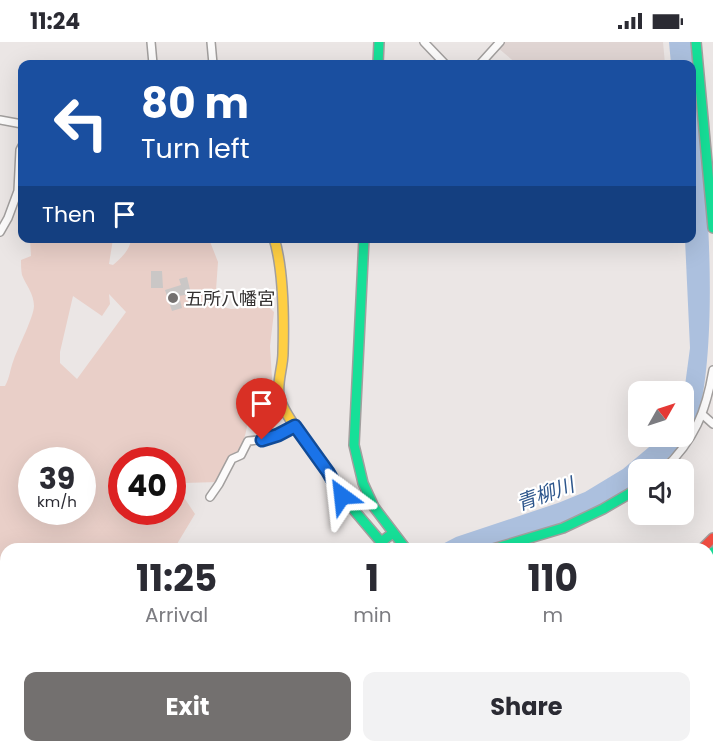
<!DOCTYPE html>
<meta charset="utf-8">
<style>
body{margin:0;font-family:Poppins,"Noto Sans JP",sans-serif;background:#f2f2f3;color:#2b2b33;height:100vh;display:flex;flex-direction:column;font-size:22px;white-space:nowrap}
*{box-sizing:border-box;margin:0}
p{font-size:20px;color:#7c7c81}
.icon{flex:none;width:33px;height:33px;fill:none;stroke:currentColor;stroke-width:2;stroke-linecap:round;stroke-linejoin:round}
.map{position:relative;flex:1;overflow:hidden}
.details{position:absolute;left:0px;top:501px;width:714px;height:210px;display:flex;flex-direction:column;background:#fff;border-radius:18px 18px 0 0;box-shadow:0 6px 24px #0002}
.details>*{flex:none}
.top-card{position:absolute;left:18px;top:18px;width:678px;height:183px;border-radius:12px;box-shadow:0 6px 24px #0002;background:#1a4fa0;color:#fff;overflow:hidden}
.needle{width:39px;rotate:51deg}
.controls{position:absolute;left:628px;top:339px;display:grid;gap:12px}
.controls a{display:grid;place-items:center;width:66px;height:66px;border-radius:12px;background:#fff;box-shadow:0 6px 24px #0002;font-size:30px}
.speed{position:absolute;left:18px;top:405px;display:flex;gap:12px;font-size:30px;font-weight:700;text-align:center}
.speed>*{display:grid;place-content:center;width:78px;height:78px;border-radius:50%;background:#fff;box-shadow:0 6px 24px #0002;line-height:1}
.speed small{font-size:15px;font-weight:400}
.speed .limit{border:9px solid #d22;background:#fff;color:#111}
.pin{position:absolute;display:grid;place-items:center;width:51px;height:51px;color:#fff;margin:-62px -26px;border-radius:50% 50% 50% 0;rotate:-45deg;box-shadow:0 0 6px #0007}
.pin .icon{rotate:45deg}
.me{position:absolute;width:66px;margin:-33px;rotate:330deg;stroke-linejoin:round;filter:drop-shadow(0 0 4px #0008)}
.turn{display:flex;align-items:center;gap:21px;height:126px;padding:0 24px;font-size:27px}
.turn .icon{width:78px;height:78px;stroke-width:2.5}
.turn b{display:block;font-size:42px;line-height:51px}
.then{display:flex;align-items:center;height:57px;padding:0 24px;background:#0003;gap:12px;font-size:22px}
.eta{display:flex;justify-content:space-evenly;align-items:center;height:102px;text-align:center}
.eta b{font-size:36px;font-weight:700;line-height:42px}
.action{display:flex;gap:12px;margin-top:auto;padding:12px 24px}
.action a{flex:1;height:69px;border-radius:12px;background:#73706f;color:#fff;font-size:24px;font-weight:700;line-height:69px;text-align:center}
.action a+a{background:#f2f2f3;color:#2b2b33}
.status{display:flex;justify-content:space-between;align-items:center;height:42px;padding:0 30px;background:#fff;direction:ltr}
.status svg{height:16px;fill:currentColor}
.map>svg:first-child{display:block}
.built{fill:#e0d5d3}
.green{fill:#e9cfc8;fill-rule:evenodd}
.water{fill:#acc0de}
.building{fill:#cac7c6}
.lines{fill:none;stroke-linecap:round;stroke-linejoin:round}
.lane-casing{stroke:#a29f9e;stroke-width:6}
.street-casing{stroke:#a29f9e;stroke-width:10}
.fast-casing{stroke:#a29f9e;stroke-width:12}
.slow-casing{stroke:#a29f9e;stroke-width:12}
.jam-casing{stroke:#a29f9e;stroke-width:12}
.lane{stroke:#fcfbfb;stroke-width:3}
.street{stroke:#fcfbfb;stroke-width:7}
.fast{stroke:#16e098;stroke-width:9}
.slow{stroke:#ffcf43;stroke-width:9}
.jam{stroke:#f24e42;stroke-width:9}
.route-casing{stroke:#114b97;stroke-width:15}
.route{stroke:#1a73e8;stroke-width:10}
.poi-dot{fill:#73706f;stroke:#fff;stroke-width:2}
.labels{text-anchor:middle;dominant-baseline:central;stroke-width:4.5;stroke-linejoin:round;paint-order:stroke}
.poi-label{font-size:18px;fill:#333030;stroke:#fff;text-anchor:start}
.water-label{font-size:20px;font-style:italic;fill:#2d568c;stroke:#fff}
</style>
<div class="status"><b>11:24</b><svg viewBox="0 0 49 12"><path d="M0 12V9h3v3zM5 12V6h3v6zM10 12V3h3v9zM15 12V0h3v12zM26 1h20v11H26zM47 4h2v5h-2z"/></svg></div>
<div class="map">
<svg width="713" height="711" viewBox="0 0 713 711">
<rect width="100%" height="100%" fill="#ebe6e5"/>
<!-- built -->
<path class="built" d="M504 0H663L665 22H517L498 6Z"/>
<!-- green -->
<path class="green" d="M30 197H113L109 222 113 223C121 216 130 208 131 197H209L218 220 216 248 219 264 231 267 268 264 274 270 270 304 273 353 249 362C248 399 240 410 219 440L183 441 181 451 195 472 177 502 193 507H6V705H160L156 711H0V344H5C10 335 10 327 14 317 18 306 34 274 34 264 34 252 26 243 22 233 21 228 21 223 21 218L31 214ZM109 252 126 270 77 337 60 321V310L73 254 102 274 110 262ZM32 418H82V470H32ZM122 418H172V470H122Z
M713 515V711H608L602 705H708V520Z
M540 705H572L578 711H534Z"/>
<!-- water -->
<path class="water" d="M669 0H693C698 55 702 110 707 165 711 224 713 325 697 378 688 397 672 413 656 427L639 428V441L621 453 578 475 486 507H433L456 495 558 461 585 450 623 427 661 395 684 394V351L690 306 685 197 692 196V22H671Z
M313 705H338L334 711H310Z"/>
<!-- building -->
<path class="building" d="M151 229H162L163 246H151Z
M187 235 191 252 179 254 182 266 172 269 165 248 181 243 179 237Z"/>
<g class="lines">
<defs>
<path id="lane" d="M622 705 627 711"/>
<path id="street" d="M151 0 153 22
M211 0 213 22
M424 0 445 22
M480 22 500 0
M0 78 22 82
M0 190 8 176 18 149 20 108 22 104
M703 373 713 382
M663 428C694 399 706 370 713 328
M210 455 219 442 232 417 241 413 248 399C266 398 279 392 295 384
M381 500 387 507"/>
<path id="fast" d="M696 0 713 186
M378 22 379 0
M364 196 354 403 363 441 374 465 406 507
M307 401 329 430 342 454 381 500 393 491
M493 507 563 486 603 467 639 446
M708 515 713 510
M594 705 600 711
M516 711 522 705"/>
<path id="slow" d="M274 196C284 229 284 276 283 311 283 324 277 340 279 353 281 367 298 389 307 401"/>
<path id="jam" d="M702 507 713 496
M501 711 506 705"/>
</defs>
<!-- lane casing -->
<use href="#lane" class="lane-casing"/>
<!-- street casing -->
<use href="#street" class="street-casing"/>
<!-- fast casing -->
<use href="#fast" class="fast-casing"/>
<!-- slow casing -->
<use href="#slow" class="slow-casing"/>
<!-- jam casing -->
<use href="#jam" class="jam-casing"/>
<!-- lane -->
<use href="#lane" class="lane"/>
<!-- street -->
<use href="#street" class="street"/>
<!-- fast -->
<use href="#fast" class="fast"/>
<!-- slow -->
<use href="#slow" class="slow"/>
<!-- jam -->
<use href="#jam" class="jam"/>
</g>
<g class="lines">
<defs>
<path id="route" d="M262 398 278 393 295 384 328 430 342 454"/>
</defs>
<!-- route casing -->
<use href="#route" class="route-casing"/>
<!-- route -->
<use href="#route" class="route"/>
</g>
<!-- markers -->
<circle class="poi-dot" cx="173" cy="256" r="6"/>
<g class="labels">
<!-- poi labels -->
<g class="poi-label">
<text x="185" y="256">五所八幡宮</text>
</g>
<!-- water labels -->
<g class="water-label">
<text transform="translate(545 452) rotate(-20)">青柳川</text>
</g>
</g>
</svg>
<div class="controls">
<a><svg class="needle" viewBox="-14 -14 28 28"><path d="M0-13l5 13h-10z" fill="#e53935"/><path d="M0 13l5-13h-10z" fill="#7c7c81"/></svg></a>
<a><svg class="icon" aria-label="sound" viewBox="0 0 24 24"><path d="M4 9h4l5-4v14l-5-4H4zM17 9q2 3 0 6"/></svg></a>
</div>
<div class="speed"><div>39<small>km/h</small></div><div class="limit">40</div></div>
<div class="pin" style="left:262px;top:398px;background:#d93025"><svg class="icon" aria-label="arrive" viewBox="0 0 24 24"><path d="M6 21V4h12l-3 4 3 4H6"/></svg></div>
<svg class="me" style="left:342px;top:454px" viewBox="-20 -20 40 40"><path d="M0-17L14 15 0 8-14 15z" fill="#1a73e8" stroke="#fff" stroke-width="4"/></svg>
<div class="top-card">
<div class="turn"><svg class="icon" aria-label="left" viewBox="0 0 24 24"><path d="M17 20v-9H6M10 6l-5 5 5 5"/></svg><div><b>80 m</b>Turn left</div></div>
<div class="then">Then<svg class="icon" aria-label="arrive" viewBox="0 0 24 24"><path d="M6 21V4h12l-3 4 3 4H6"/></svg></div>
</div>
<section class="details">
<div class="eta">
<div><b>11:25</b><p>Arrival</p></div>
<div><b>1</b><p>min</p></div>
<div><b>110</b><p>m</p></div>
</div>
<div class="action"><a>Exit</a><a>Share</a></div>
</section>
</div>
